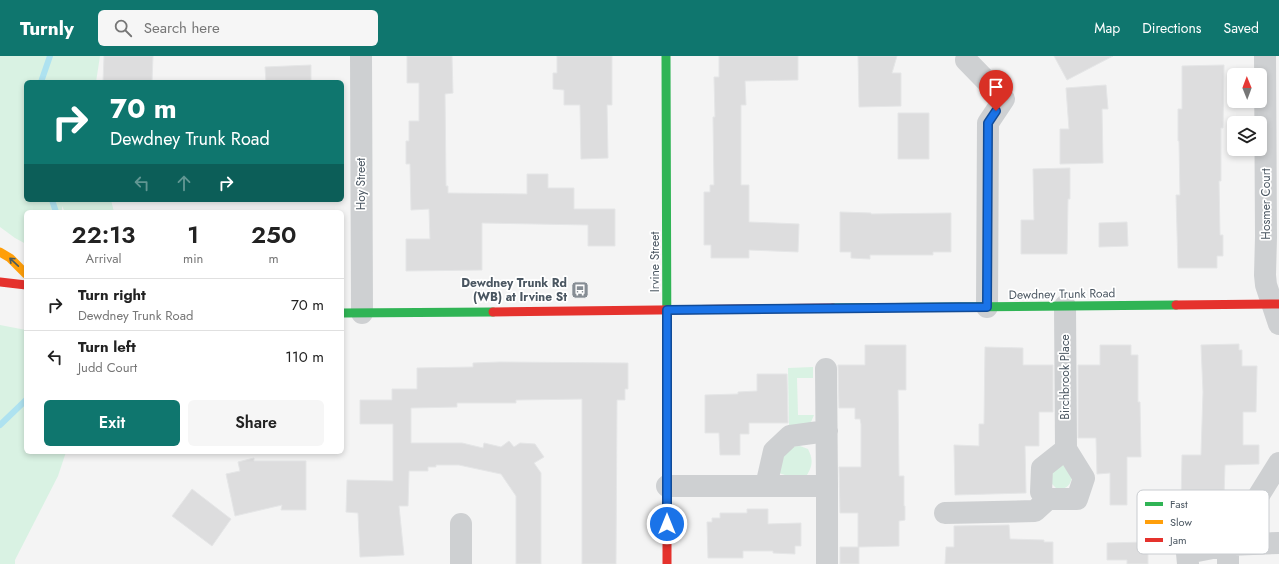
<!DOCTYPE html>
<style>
body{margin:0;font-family:Jost,sans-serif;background:#f6f6f6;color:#222;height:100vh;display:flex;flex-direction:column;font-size:15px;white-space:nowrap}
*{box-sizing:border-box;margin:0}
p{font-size:13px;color:#767676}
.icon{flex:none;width:22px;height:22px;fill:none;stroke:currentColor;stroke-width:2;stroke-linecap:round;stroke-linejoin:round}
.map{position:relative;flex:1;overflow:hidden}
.drawer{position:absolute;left:24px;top:154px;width:320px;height:244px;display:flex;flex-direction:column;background:#fff;border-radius:6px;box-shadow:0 2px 6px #0003}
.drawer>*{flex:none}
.top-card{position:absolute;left:24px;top:24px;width:320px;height:122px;border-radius:6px;box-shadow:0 2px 6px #0003;background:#0f766e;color:#fff;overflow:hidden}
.needle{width:26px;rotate:359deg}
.buttons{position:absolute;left:1227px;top:12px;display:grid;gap:8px}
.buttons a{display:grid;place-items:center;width:40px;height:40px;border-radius:6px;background:#fff;box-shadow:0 2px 6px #0003;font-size:20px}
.pin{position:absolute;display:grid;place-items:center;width:34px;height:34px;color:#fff;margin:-41px -17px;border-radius:50% 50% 50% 0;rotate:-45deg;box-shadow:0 0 4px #0007}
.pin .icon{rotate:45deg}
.me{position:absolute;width:44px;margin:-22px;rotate:0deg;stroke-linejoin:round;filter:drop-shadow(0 0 3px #0008)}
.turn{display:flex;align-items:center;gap:14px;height:84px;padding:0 20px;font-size:18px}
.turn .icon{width:52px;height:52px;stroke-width:2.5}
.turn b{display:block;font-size:28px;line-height:34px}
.lanes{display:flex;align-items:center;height:38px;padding:0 20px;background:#0003;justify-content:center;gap:20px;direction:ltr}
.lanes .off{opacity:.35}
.eta{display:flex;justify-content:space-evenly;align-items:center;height:68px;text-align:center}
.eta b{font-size:24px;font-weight:600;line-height:28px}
.primary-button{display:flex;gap:8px;margin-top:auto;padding:8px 20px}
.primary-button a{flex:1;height:46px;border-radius:6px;background:#0f766e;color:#fff;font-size:16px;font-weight:600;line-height:46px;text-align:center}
.primary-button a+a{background:#f6f6f6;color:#222}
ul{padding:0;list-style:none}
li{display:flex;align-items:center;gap:12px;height:52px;padding:0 20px;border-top:1px solid #e0e0e0}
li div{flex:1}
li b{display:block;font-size:15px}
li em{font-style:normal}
header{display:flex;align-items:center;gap:24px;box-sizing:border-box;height:56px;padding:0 20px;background:#0f766e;color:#fff}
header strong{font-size:19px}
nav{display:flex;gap:22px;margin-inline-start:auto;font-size:14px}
.search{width:280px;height:36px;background:#f6f6f6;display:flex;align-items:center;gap:10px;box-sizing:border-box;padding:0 14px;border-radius:6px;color:#767676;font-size:15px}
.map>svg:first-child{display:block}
.green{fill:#d9f2e3}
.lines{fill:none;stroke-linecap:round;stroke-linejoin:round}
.stream{stroke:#aee2f0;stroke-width:6}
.building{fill:#ddddde;stroke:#e5e6e7}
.street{stroke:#ced0d2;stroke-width:22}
.fast{stroke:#30b455;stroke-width:9}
.slow{stroke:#ff9f0a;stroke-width:9}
.jam{stroke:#e5322d;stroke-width:9}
.oneway{stroke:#495b60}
.route-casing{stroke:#114b97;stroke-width:10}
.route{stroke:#1a73e8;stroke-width:7}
.labels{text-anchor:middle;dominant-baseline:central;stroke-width:3.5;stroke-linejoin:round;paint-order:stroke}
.street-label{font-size:12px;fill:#4a5661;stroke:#fff}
.poi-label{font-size:12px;font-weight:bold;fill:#4a5661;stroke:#fff;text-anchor:end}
.key{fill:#fff;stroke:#c9ccd0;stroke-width:1}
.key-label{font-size:11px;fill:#4a5661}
</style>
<header>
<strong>Turnly</strong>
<div class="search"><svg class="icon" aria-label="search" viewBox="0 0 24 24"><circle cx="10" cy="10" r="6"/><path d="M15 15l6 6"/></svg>Search here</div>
<nav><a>Map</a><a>Directions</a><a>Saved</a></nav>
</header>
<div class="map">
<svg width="1279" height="508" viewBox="0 0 1279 508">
<rect width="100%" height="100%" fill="#f4f4f4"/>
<!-- green -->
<path class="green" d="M0 0H100L96 26H26V144H111L114 156H65L62 150V156H26V188L15 182 0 171Z
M0 269 26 274V396H66L58 420 15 504V508H0Z
M813 311V322H797L798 359H814L811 366 807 370H789L788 312Z
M800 390 808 393C813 403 813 409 807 419H785L779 417 786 391Z
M1061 406 1072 421C1070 431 1065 434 1056 432L1051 427 1052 413Z"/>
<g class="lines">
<!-- stream -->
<path class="stream" d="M41 26 50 0
M52 144 56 156
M0 369 26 344"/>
</g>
<!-- building -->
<path class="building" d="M104 0H153L152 26H103Z
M407 0H452L453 37 445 38 446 130H448V137L527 138V118H548V132H574V153H615V190H588V169L482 167V214L406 215V183H430L429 153 411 154 410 108H406V85H409V65H419V27H407Z
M557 0H612V49H607L608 102 581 103 580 49H564V34L553 33V17H557Z
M719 0H798V24L745 25 746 49H741V129H749V166L799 168 798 196 749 194V202H711V189H704V136H710V129H714L713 61H715L714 21H719Z
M858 0H897L892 17H901V50L859 51Z
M1054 0H1113L1067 24Z
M311 9V26H266L265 11Z
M1224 9 1223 72H1221V125H1219L1220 179H1223V200H1217V212H1178L1176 139H1180L1179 85H1178V53H1182V10Z
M1106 29 1108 53H1102L1103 107 1060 108V73H1069L1066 32Z
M898 57H929V103H898Z
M1070 112V143H1068L1067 198H1021V164H1034L1033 113Z
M840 156 871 157V158L951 157V196H933V199H870V203L851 202V196H840Z
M1127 166 1128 190 1099 191V167Z
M1239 288V294H1242V310H1257L1256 356H1243V389H1259V408L1225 409 1224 440H1235V454L1230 462 1208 461V469H1166V451H1181L1182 399H1201L1203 336 1201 289Z
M865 289H906V334H898L899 420H904V450H905V464L899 465V490L859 491V508H840V491H858V457H840L839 411H861V368L860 363H855V352H839L838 309H865Z
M1100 289H1131V299H1138V346H1140L1141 401H1127V449H1110V417L1097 418 1096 382H1078V309H1100Z
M985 291 1023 292V309H1053V356H1039V390H1025L1026 437 955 439 954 389 979 390V368H984Z
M500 306 628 307V333H625V344H617L616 508H582V343L516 344V347H457V351L411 352V387H462L483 392 484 387 501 391 509 385 514 391 520 387 535 388 544 401 534 407 541 417V508H516V440L501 418 459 409H436V411H428V415H409L408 450H399L404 499 360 501 358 457 346 456 347 424 393 425V368H360V344H392V333H417V312L473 311V307Z
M757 318H787L788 367H749V378H740V399H720L719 377H705V339L738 338V336L757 335Z
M254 402V405H306V454H281L282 449 235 460 226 418 240 415 238 406Z
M192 433 231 463 212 490 172 460Z
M747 453H768V468L801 467V490H795V498L773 497V495H743V502H708L707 466H712V462H720V457H747Z
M1009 469 1010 483 1044 484V486H1053V508H945L946 491H954V470Z
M1148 486V508H1127V504H1107V487Z"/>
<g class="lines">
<!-- street -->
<path class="street" d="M361 0 362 257
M1265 0 1266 181 1265 219 1266 229 1279 268
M966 4 1004 43 988 67 987 251
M667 430H827L826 313
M766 430 774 395 790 380 827 375
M827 430V508
M1048 443 1041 436 1042 412 1066 393
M945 457 1035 455 1048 443H1077L1084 422 1066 393 1065 250
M461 508V468
M1188 508 1187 497 1228 489 1279 487
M1228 508V489L1279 407"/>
<!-- fast -->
<path class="fast" d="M666 0 667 320
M833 252 1176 249
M342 257 493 256"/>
<!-- slow -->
<path class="slow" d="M0 196 10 202 26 218"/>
<!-- jam -->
<path class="jam" d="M0 226 26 229
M1176 249 1279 248
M493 256 833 252
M667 320V508"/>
</g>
<!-- one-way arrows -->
<defs><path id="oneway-shaft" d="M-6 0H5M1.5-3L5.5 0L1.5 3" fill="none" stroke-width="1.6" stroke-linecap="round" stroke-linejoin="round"/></defs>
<use class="oneway" href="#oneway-shaft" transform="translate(14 206) rotate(-137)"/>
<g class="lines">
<defs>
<path id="route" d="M667 468V254L987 251 988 67 996 55"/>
</defs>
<!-- route casing -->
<use href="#route" class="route-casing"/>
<!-- route -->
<use href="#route" class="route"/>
</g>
<!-- icons -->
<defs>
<symbol id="bus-square" viewBox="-11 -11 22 22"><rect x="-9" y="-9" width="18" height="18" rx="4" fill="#868d94" stroke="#fff"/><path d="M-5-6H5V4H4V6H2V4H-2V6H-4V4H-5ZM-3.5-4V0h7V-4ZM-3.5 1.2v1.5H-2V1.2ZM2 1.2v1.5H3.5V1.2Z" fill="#fff"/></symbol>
</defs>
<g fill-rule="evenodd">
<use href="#bus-square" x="570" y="224" width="20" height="20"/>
</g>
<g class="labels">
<!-- street labels -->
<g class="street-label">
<text transform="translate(361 128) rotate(-90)">Hoy Street</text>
<text transform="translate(1266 148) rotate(-90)">Hosmer Court</text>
<text transform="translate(655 206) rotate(-90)">Irvine Street</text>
<text transform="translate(1062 238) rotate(-1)">Dewdney Trunk Road</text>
<text transform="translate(1065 321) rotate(-90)">Birchbrook Place</text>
</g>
<!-- poi labels -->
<g class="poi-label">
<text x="567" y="227">Dewdney Trunk Rd<tspan x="567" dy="14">(WB) at Irvine St</tspan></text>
</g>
</g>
<!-- legend -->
<rect x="1137" y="434" width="132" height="64" rx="6" class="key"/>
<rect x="1145" y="446" width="18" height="4" fill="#30b455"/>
<rect x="1145" y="464" width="18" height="4" fill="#ff9f0a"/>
<rect x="1145" y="482" width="18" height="4" fill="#e5322d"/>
<g class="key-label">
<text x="1170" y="452">Fast</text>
<text x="1170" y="470">Slow</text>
<text x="1170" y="488">Jam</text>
</g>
</svg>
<div class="buttons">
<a><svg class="needle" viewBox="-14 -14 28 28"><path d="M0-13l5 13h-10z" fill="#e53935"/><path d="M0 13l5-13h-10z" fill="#767676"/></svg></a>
<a><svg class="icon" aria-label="layers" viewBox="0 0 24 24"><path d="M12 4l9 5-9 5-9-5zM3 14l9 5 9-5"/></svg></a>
</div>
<div class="pin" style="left:996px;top:55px;background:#d93025"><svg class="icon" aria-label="arrive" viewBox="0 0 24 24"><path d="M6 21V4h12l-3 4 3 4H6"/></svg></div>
<svg class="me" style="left:667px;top:468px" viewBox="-20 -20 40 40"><circle r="17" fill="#1a73e8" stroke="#fff" stroke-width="3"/><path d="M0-11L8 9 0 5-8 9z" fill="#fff"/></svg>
<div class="top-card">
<div class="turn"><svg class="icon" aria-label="right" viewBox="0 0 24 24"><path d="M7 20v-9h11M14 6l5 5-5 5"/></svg><div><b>70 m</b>Dewdney Trunk Road</div></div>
<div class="lanes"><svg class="icon off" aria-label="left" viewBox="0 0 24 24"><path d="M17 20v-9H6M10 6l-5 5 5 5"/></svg><svg class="icon off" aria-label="ahead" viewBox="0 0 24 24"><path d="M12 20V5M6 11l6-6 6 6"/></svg><svg class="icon" aria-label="right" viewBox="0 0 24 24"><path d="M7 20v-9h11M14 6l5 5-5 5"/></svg></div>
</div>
<section class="drawer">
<div class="eta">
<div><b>22:13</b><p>Arrival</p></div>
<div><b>1</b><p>min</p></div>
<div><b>250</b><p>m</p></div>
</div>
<ul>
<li><svg class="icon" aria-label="right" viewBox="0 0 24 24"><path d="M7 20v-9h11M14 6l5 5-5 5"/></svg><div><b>Turn right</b><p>Dewdney Trunk Road</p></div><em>70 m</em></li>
<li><svg class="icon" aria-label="left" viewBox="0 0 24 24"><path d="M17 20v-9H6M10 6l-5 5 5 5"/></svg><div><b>Turn left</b><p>Judd Court</p></div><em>110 m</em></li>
</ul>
<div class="primary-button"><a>Exit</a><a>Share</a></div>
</section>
</div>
